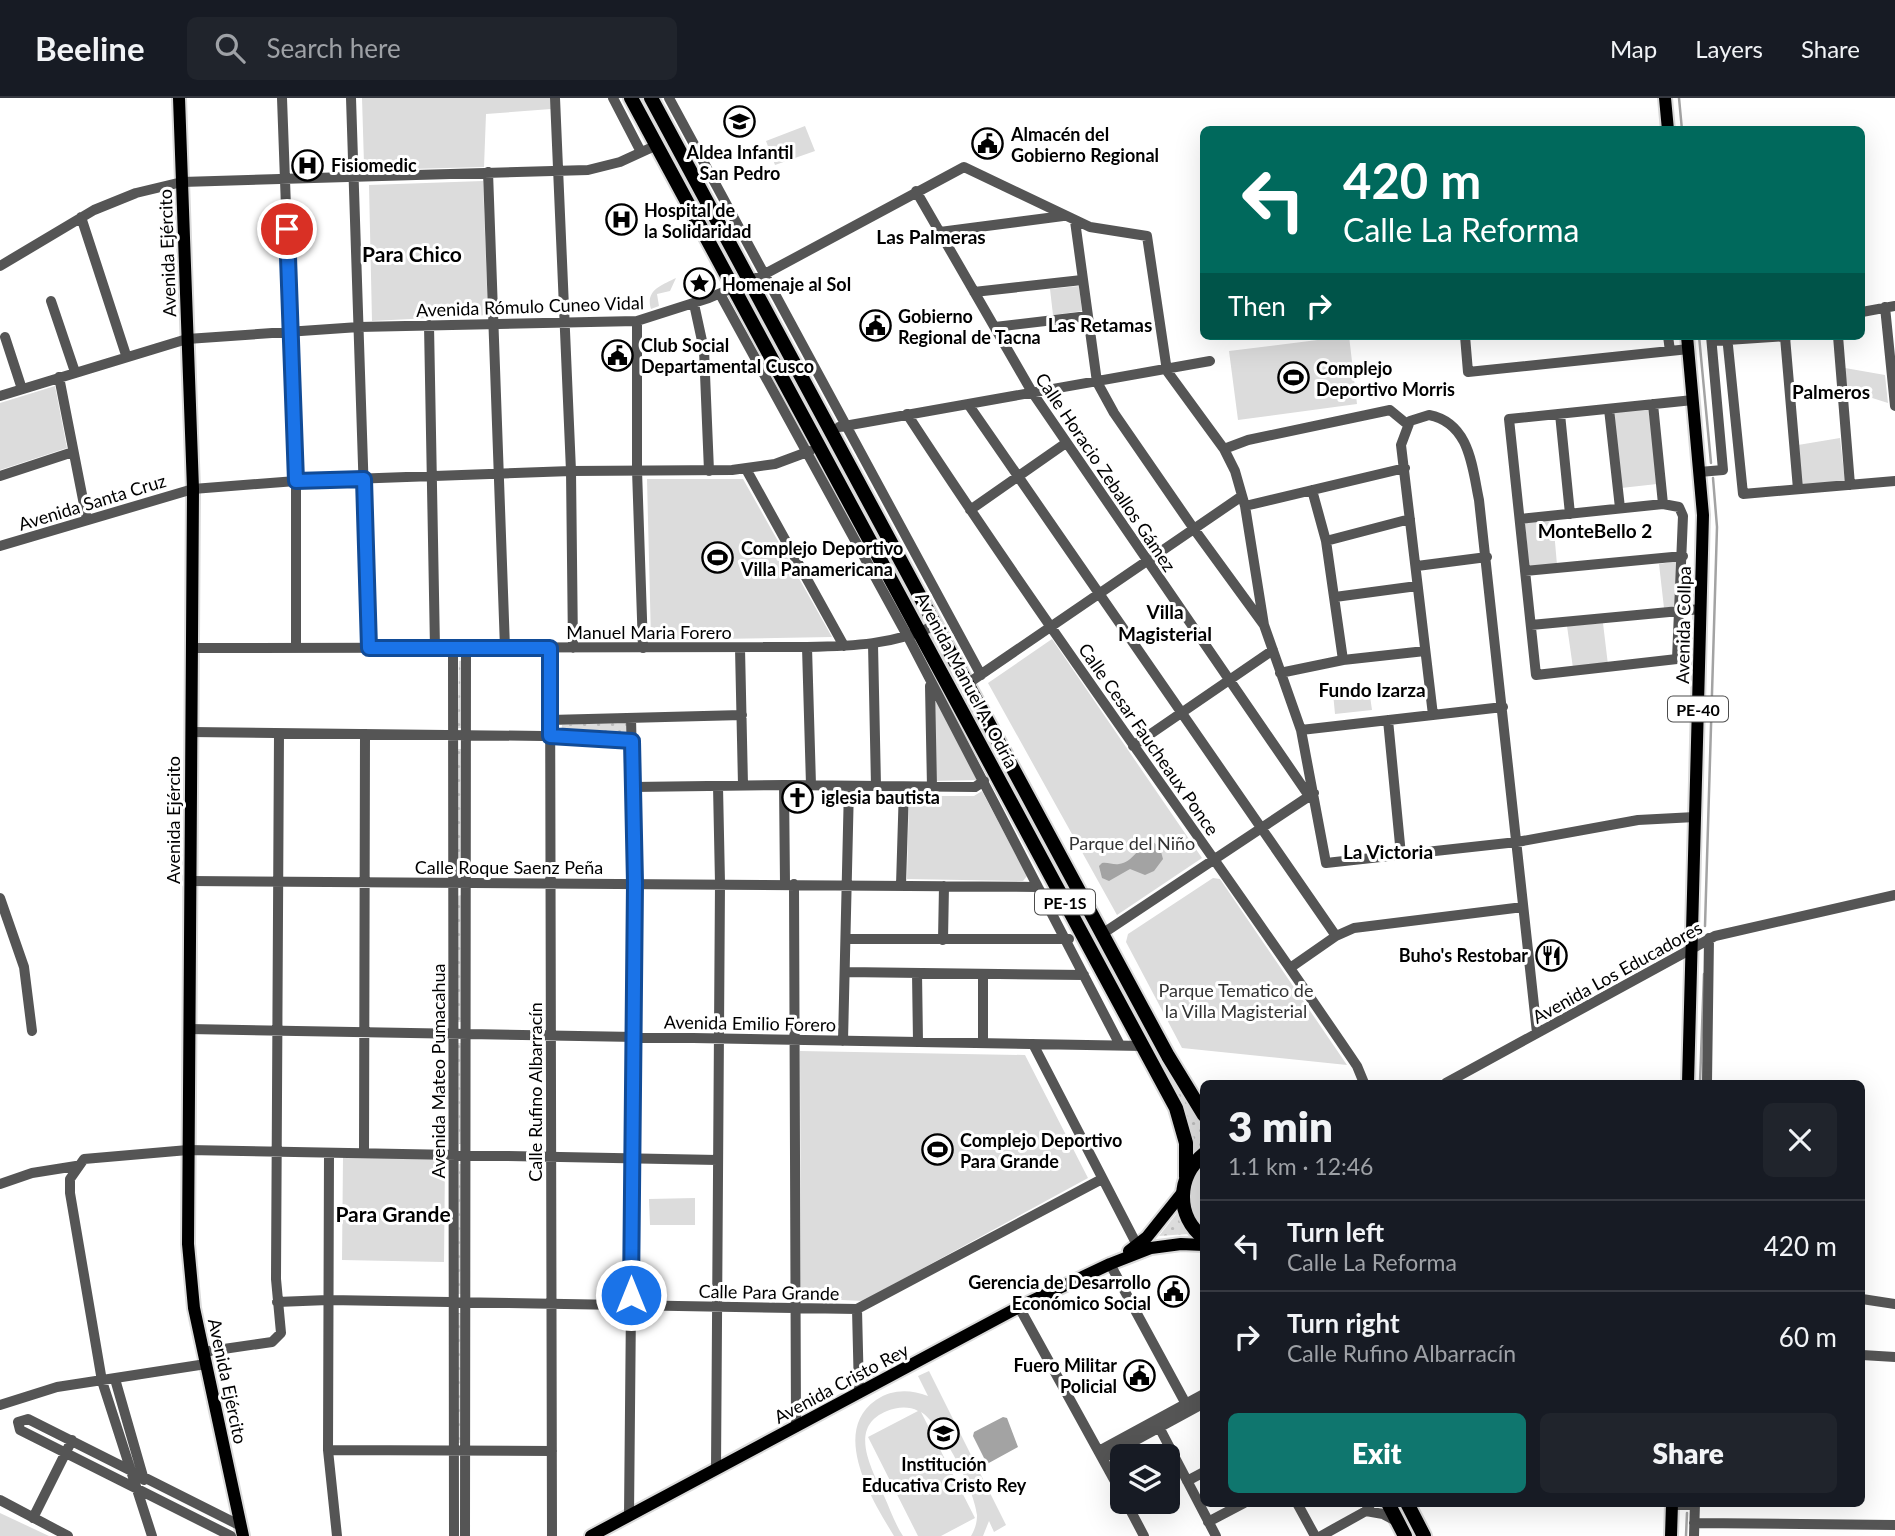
<!DOCTYPE html>
<meta charset="utf-8">
<style>
body{margin:0;font-family:Lato,sans-serif;background:#20242c;color:#f1f3f6;height:100vh;display:flex;flex-direction:column;font-size:26px;white-space:nowrap}
*{box-sizing:border-box;margin:0}
p{font-size:23px;color:#9ea1a6}
.icon{flex:none;width:38px;height:38px;fill:none;stroke:currentColor;stroke-width:2;stroke-linecap:round;stroke-linejoin:round}
.map{position:relative;flex:1;overflow:hidden}
.details{position:absolute;left:1200px;top:982px;width:665px;height:427px;display:flex;flex-direction:column;background:#171b24;border-radius:10px;box-shadow:0 7px 28px #0002}
.details>*{flex:none}
.top-card{position:absolute;left:1200px;top:28px;width:665px;height:214px;border-radius:10px;box-shadow:0 7px 28px #0002;background:#00695c;color:#fff;overflow:hidden}
.fabs{position:absolute;left:1110px;top:1346px;display:grid;gap:14px}
.fabs a{display:grid;place-items:center;width:70px;height:70px;border-radius:10px;background:#171b24;box-shadow:0 7px 28px #0002;font-size:35px}
.pin{position:absolute;display:grid;place-items:center;width:60px;height:60px;color:#fff;margin:-30px;border:4px solid #fff;border-radius:50%;box-shadow:0 2px 7px #0007}
.me{position:absolute;width:77px;margin:-38px;rotate:0deg;stroke-linejoin:round;filter:drop-shadow(0 0 5px #0008)}
.turn{display:flex;align-items:center;gap:24px;height:147px;padding:0 28px;font-size:32px}
.turn .icon{width:91px;height:91px;stroke-width:2.5}
.turn b{display:block;font-size:49px;line-height:60px}
.then{display:flex;align-items:center;height:66px;padding:0 28px;background:#0003;gap:14px;font-size:26px}
.round{display:grid;place-items:center;flex:none;width:74px;height:74px;border-radius:10px;background:#20242c}
.head{display:flex;align-items:center;justify-content:space-between;height:119px;padding:0 28px}
h1{font-size:42px;font-weight:800;line-height:52px}
.button{display:flex;gap:14px;margin-top:auto;padding:14px 28px}
.button a{flex:1;height:80px;border-radius:10px;background:#0f766e;color:#fff;font-size:28px;font-weight:800;line-height:80px;text-align:center}
.button a+a{background:#20242c;color:#f1f3f6}
ul{padding:0;list-style:none}
li{display:flex;align-items:center;gap:21px;height:91px;padding:0 28px;border-top:2px solid #363941}
li div{flex:1}
li b{display:block;font-size:26px}
li em{font-style:normal}
header{display:flex;align-items:center;gap:42px;box-sizing:border-box;height:98px;padding:0 35px;background:#171b24;border-bottom:2px solid #363941}
header strong{font-size:33px}
nav{display:flex;gap:38px;margin-inline-start:auto;font-size:24px}
.search{width:490px;height:63px;background:#20242c;display:flex;align-items:center;gap:18px;box-sizing:border-box;padding:0 24px;border-radius:10px;color:#9ea1a6;font-size:26px}
.map>svg:first-child{display:block}
.grass{fill:url(#grass-dots)}
.park{fill:#dcdcdc}
.water{fill:#a3a3a3}
.lines{fill:none;stroke-linecap:round;stroke-linejoin:round}
.stream{stroke:#a3a3a3;stroke-width:2.5}
.major-casing{stroke:#dbdbdb;stroke-width:16}
.highway-casing{stroke:#dbdbdb;stroke-width:18}
.minor{stroke:#555;stroke-width:10}
.major{stroke:#000;stroke-width:12}
.highway{stroke:#000;stroke-width:14}
.route-casing{stroke:#114b97;stroke-width:18}
.route{stroke:#1a73e8;stroke-width:12}
.labels{text-anchor:middle;dominant-baseline:central;stroke-width:6;stroke-linejoin:round;paint-order:stroke}
.shield{fill:#fff;stroke:#4c4c4c;stroke-width:2}
.shield-label{font-size:16px;font-weight:bold;fill:#000}
.poi-label{font-size:18px;font-weight:bold;fill:#000;stroke:#fff;text-anchor:start}
.street-label{font-size:18px;fill:#000;stroke:#fff}
.park-label{font-size:18px;fill:#333;stroke:#fff}
.neighbourhood-label{font-size:19px;font-weight:bold;fill:#000;stroke:#fff}
.quarter-label{font-size:21px;font-weight:bold;fill:#000;stroke:#fff}
</style>
<header>
<strong>Beeline</strong>
<div class="search"><svg class="icon" aria-label="search" viewBox="0 0 24 24"><circle cx="10" cy="10" r="6"/><path d="M15 15l6 6"/></svg>Search here</div>
<nav><a>Map</a><a>Layers</a><a>Share</a></nav>
</header>
<div class="map">
<svg width="1895" height="1438" viewBox="0 0 1895 1438">
<defs>
<pattern id="grass-dots" width="8" height="8" patternUnits="userSpaceOnUse" patternTransform="scale(1.75)"><rect width="8" height="8" fill="#dcdcdc"/><path d="M2 2h.1M6 6h.1" fill="none" stroke="#bbb" stroke-width="1.8" stroke-linecap="round"/></pattern>
</defs>
<rect width="100%" height="100%" fill="#fff"/>
<!-- grass -->
<path class="grass" d="M636 0H647L730 156 728 161 724 162Z
M748 192 832 347V350H827L745 195Z
M838 359 929 526 924 530 834 365Z
M929 536H933L1087 823 1083 825Z
M464 562 463 630H458L459 563Z
M628 623 627 638 561 634 562 627Z
M457 651H462V778H458Z
M462 797 464 924H458L457 798Z
M1090 830 1188 1005 1204 1025V1049L1192 1059 1191 1034 1181 1009 1088 835Z
M458 945H463V1046H459Z
M459 1066H463L462 1196H458Z
M1177 1115 1188 1136 1159 1138Z
M458 1215H463L461 1345H457Z"/>
<!-- park -->
<path class="park" d="M362 0H550L551 11 486 16 484 69 374 72 364 66Z
M805 28 815 53 775 67 766 43Z
M483 83 488 217 372 223 369 87Z
M676 180 670 193 657 196 659 208 651 211C645 192 662 187 676 180Z
M1079 188 1082 213 1053 217 1050 191Z
M1349 238 1357 306 1238 322 1229 253Z
M1845 270 1885 277 1888 305 1847 292Z
M55 288 67 350 0 372V305Z
M1649 311 1657 386 1621 390 1614 314Z
M1840 340 1845 384 1801 387 1798 347Z
M647 381H743L832 539 651 542Z
M1553 421 1557 467 1529 470 1525 424Z
M1678 463 1677 508 1664 510 1659 466Z
M1603 525 1608 567 1573 570 1567 528Z
M1052 541 1202 760 1117 817 988 585Z
M1369 591 1372 612 1335 616 1333 595Z
M934 598 978 682 935 683Z
M982 693 1027 778 1023 783 907 781 909 698H974Z
M1213 780 1220 781 1347 967 1182 950 1126 844 1128 836Z
M800 953 1025 957 1088 1080 863 1203 801 1200Z
M343 1059 445 1061 444 1164 342 1162Z
M1204 1062V1135C1182 1114 1186 1084 1204 1062Z
M695 1100V1127H650L649 1101Z
M929 1273 1006 1427 994 1434 989 1423 983 1438H971C975 1431 977 1425 977 1417 975 1393 941 1326 921 1314L975 1420 941 1438H918L868 1339 918 1313C909 1308 897 1309 887 1313 847 1329 872 1371 884 1398 890 1411 895 1426 903 1438H894C872 1402 830 1334 876 1302 892 1291 910 1291 928 1298L918 1278Z
M0 1415 49 1438H0Z"/>
<!-- water -->
<path class="water" d="M1150 741 1160 750 1163 761 1154 773 1145 777 1130 771 1109 783 1102 780 1099 768 1102 765C1108 764 1113 767 1119 766 1133 764 1139 749 1150 741Z
M1003 1319 1007 1320 1018 1349 987 1366 973 1338 974 1334Z"/>
<g class="lines">
<!-- stream -->
<path class="stream" d="M1679 0 1682 32
M1699 238 1711 365
M1705 828 1717 429 1713 380
M1700 985 1704 876
M1686 1438 1687 1415"/>
<defs>
<path id="major" d="M179 0 193 391 188 1146 194 1210 243 1438
M1665 0 1668 32
M1687 238 1703 417 1688 985
M1129 1153 1147 1139 1183 1094
M591 1438 1019 1209 1110 1166 1151 1150 1181 1146 1204 1147
M1671 1438 1672 1405"/>
<path id="highway" d="M631 0 1176 1010 1186 1045V1079
M651 0 1168 958 1204 1017
M1204 1056C1177 1078 1175 1118 1204 1140
M1388 1405 1405 1438
M1407 1405 1424 1438"/>
</defs>
<!-- major casing -->
<use href="#major" class="major-casing"/>
<!-- highway casing -->
<use href="#highway" class="highway-casing"/>
<!-- minor -->
<path class="minor" d="M282 0 296 383V550
M351 0 369 550
M555 0 571 373 573 550
M613 0 641 54
M669 0 981 577
M488 74 505 550
M916 93 1032 294 1309 698
M81 119 126 257
M1075 123 1097 284 1114 315 1194 431 1264 527 1301 632
M940 134 1063 118
M0 168 94 112 136 95 182 84 588 72 620 64 657 47
M974 194 1082 182
M720 196 908 539 1120 947
M51 203 75 274
M694 206 704 252 709 373
M1885 209 1895 308
M1862 214 1895 208
M637 223V372L643 550
M429 227 435 550
M995 229 1088 218
M1465 238 1468 274 1689 251
M1668 238 1670 253
M1727 238 1743 396 1895 383
M1838 238 1850 387
M5 239 22 291
M1785 239 1798 391
M1712 243 1788 238
M59 279 87 422
M0 298 187 241 359 229 637 223 709 200 763 177 964 69 1090 129 1147 138 1167 273 1224 351 1235 373 1245 408 1264 527
M968 306 1336 838
M1653 306 1663 406
M1609 311 1620 410
M907 316C1051 537 1209 749 1357 968L1364 985
M1560 316 1570 416
M839 329 1210 263
M1224 351 1248 342 1390 312 1407 326
M746 371 844 548
M1699 374 1723 372 1711 238
M0 378 73 354
M1312 392 1326 443 1343 562
M1245 408 1405 370
M970 412 1066 345
M1520 421 1663 406 1679 409 1683 418 1677 561 1536 577 1509 321 1693 302
M1326 443 1410 421
M0 448 193 391 296 383 571 373 732 372 775 366 810 353
M1417 468 1487 459
M1525 473 1683 458
M1335 499 1417 488
M1531 527 1701 511
M873 546 876 688
M807 549 811 687
M192 550 807 549C852 548 894 547 936 527
M453 550 454 1438
M550 550 552 1438
M740 550 743 687
M1280 575 1343 562 1425 553
M967 586 1242 398
M930 588 932 689
M1503 609 1301 632 1326 765 1517 744 1638 722 1695 719
M1433 617 1401 347 1410 323 1429 317C1470 325 1472 369 1479 402L1537 935
M550 622 742 617
M1388 622 1401 757
M191 634 542 638 632 643
M1133 648 1273 552
M784 687 785 786
M633 689 784 687 975 689 984 683
M190 783 1038 789
M794 786 796 1329
M901 787 904 689
M0 800 24 869 32 933
M1102 836 1314 695
M846 841H1069
M943 842 944 788
M1290 870 1336 838 1354 830 1523 809
M845 874 1084 877
M917 875 918 944
M983 876V945
M189 931 1143 948
M843 943 849 688
M1033 946 1137 1147
M1446 985 1715 838 1895 797
M1707 985 1709 840
M329 1055 328 1352 337 1438
M364 1055 365 636
M0 1086 32 1075 76 1068
M1110 1166 1186 1306
M1862 1201 1895 1206
M277 1204 328 1202 857 1211 1102 1081
M1019 1209 1122 1396
M857 1211 859 1295
M203 1254 272 1244 281 1235 276 1181 279 636
M1862 1257 1895 1259
M115 1281 144 1382
M0 1307 57 1289 206 1266
M1159 1329 1216 1438
M328 1352 552 1353
M1099 1353 1204 1296
M1103 1360 1204 1305
M716 1371 720 785 718 688
M1187 1383 1204 1374
M0 1402 68 1438
M1126 1404 1144 1438
M1297 1405 1315 1438
M1672 1407H1695
M1366 1413 1383 1416 1398 1424
M629 1417 635 785 631 620
M33 1420 72 1342
M1208 1424 1244 1405
M1694 1425 1895 1427
M152 1438 102 1283 70 1095V1081L84 1061 188 1052 718 1062
M231 1438 20 1332 18 1324 28 1321 241 1428
M465 1438 466 550
M1321 1438 1366 1413 1371 1405
M1694 1438 1695 1405"/>
<!-- major -->
<use href="#major" class="major"/>
<!-- highway -->
<use href="#highway" class="highway"/>
</g>
<g class="lines">
<defs>
<path id="route" d="M287 131 296 383 364 381 369 550H550V638L632 643 635 785 631 1197"/>
</defs>
<!-- route casing -->
<use href="#route" class="route-casing"/>
<!-- route -->
<use href="#route" class="route"/>
</g>
<!-- icons -->
<defs>
<symbol id="school-ring" viewBox="-11 -11 22 22"><circle r="9.5" fill="#fff" stroke="#000" stroke-width="1.5"/><path d="M0-5L7-2L0 1L-7-2ZM-4 1L0 2.5L4 1V4Q0 6-4 4Z" fill="#000"/></symbol>
<symbol id="civic-ring" viewBox="-11 -11 22 22"><circle r="9.5" fill="#fff" stroke="#000" stroke-width="1.5"/><path d="M-.6-6.5H3V-4.5H.6V-3L4-1V1h2V6H-6V1h2V-1L-.6-3ZM-1.2 2.5V6h2.4V2.5Z" fill="#000"/></symbol>
<symbol id="hospital-ring" viewBox="-11 -11 22 22"><circle r="9.5" fill="#fff" stroke="#000" stroke-width="1.5"/><path d="M-5-5h3v3.5h4V-5h3V5h-3V1.5h-4V5h-3Z" fill="#000"/></symbol>
<symbol id="sight-ring" viewBox="-11 -11 22 22"><circle r="9.5" fill="#fff" stroke="#000" stroke-width="1.5"/><path d="M0-6L1.8-2.2L6-1.7L2.9 1.2L3.7 5.4L0 3.3L-3.7 5.4L-2.9 1.2L-6-1.7L-1.8-2.2Z" fill="#000"/></symbol>
<symbol id="stadium-ring" viewBox="-11 -11 22 22"><circle r="9.5" fill="#fff" stroke="#000" stroke-width="1.5"/><path d="M0-5a6.5 5 0 1 0 0 10a6.5 5 0 1 0 0-10ZM-3.5-1.8h7v3.6h-7Z" fill="#000"/></symbol>
<symbol id="church-ring" viewBox="-11 -11 22 22"><circle r="9.5" fill="#fff" stroke="#000" stroke-width="1.5"/><path d="M-1.2-6h2.4v3.5h3.3v2.4h-3.3V6h-2.4V-.1h-3.3v-2.4h3.3Z" fill="#000"/></symbol>
<symbol id="restaurant-ring" viewBox="-11 -11 22 22"><circle r="9.5" fill="#fff" stroke="#000" stroke-width="1.5"/><path d="M-5-6h1v4h1v-4h1v4h1v-4h1v5L-1.5 .5V6h-2V.5L-5-1ZM5-6V6H3V1.5H1.5Q1.5-4 5-6Z" fill="#000"/></symbol>
</defs>
<g fill-rule="evenodd">
<use href="#school-ring" x="722" y="6" width="35" height="35"/>
<use href="#civic-ring" x="970" y="28" width="35" height="35"/>
<use href="#hospital-ring" x="290" y="50" width="35" height="35"/>
<use href="#hospital-ring" x="604" y="104" width="35" height="35"/>
<use href="#sight-ring" x="682" y="168" width="35" height="35"/>
<use href="#civic-ring" x="858" y="210" width="35" height="35"/>
<use href="#civic-ring" x="600" y="240" width="35" height="35"/>
<use href="#stadium-ring" x="1276" y="262" width="35" height="35"/>
<use href="#stadium-ring" x="700" y="442" width="35" height="35"/>
<use href="#church-ring" x="780" y="682" width="35" height="35"/>
<use href="#restaurant-ring" x="1534" y="840" width="35" height="35"/>
<use href="#stadium-ring" x="920" y="1034" width="35" height="35"/>
<use href="#civic-ring" x="1156" y="1176" width="35" height="35"/>
<use href="#civic-ring" x="1122" y="1260" width="35" height="35"/>
<use href="#school-ring" x="926" y="1318" width="35" height="35"/>
</g>
<g class="labels">
<!-- shield labels -->
<g class="shield">
<rect x="1668" y="598.5" width="60" height="25" rx="5"/>
<rect x="1035" y="791.5" width="60" height="25" rx="5"/>
</g>
<g class="shield-label">
<text x="1698" y="611">PE-40</text>
<text x="1065" y="804">PE-1S</text>
</g>
<!-- poi labels -->
<g class="poi-label">
<text x="1011" y="36">Almacén del<tspan x="1011" dy="21">Gobierno Regional</tspan></text>
<text x="740" y="54" text-anchor="middle">Aldea Infantil<tspan x="740" dy="21">San Pedro</tspan></text>
<text x="331" y="67">Fisiomedic</text>
<text x="644" y="112">Hospital de<tspan x="644" dy="21">la Solidaridad</tspan></text>
<text x="722" y="186">Homenaje al Sol</text>
<text x="898" y="218">Gobierno<tspan x="898" dy="21">Regional de Tacna</tspan></text>
<text x="641" y="247">Club Social<tspan x="641" dy="21">Departamental Cusco</tspan></text>
<text x="1316" y="270">Complejo<tspan x="1316" dy="21">Deportivo Morris</tspan></text>
<text x="741" y="450">Complejo Deportivo<tspan x="741" dy="21">Villa Panamericana</tspan></text>
<text x="821" y="699">iglesia bautista</text>
<text x="1528" y="857" text-anchor="end">Buho's Restobar</text>
<text x="960" y="1042">Complejo Deportivo<tspan x="960" dy="21">Para Grande</tspan></text>
<text x="1151" y="1184" text-anchor="end">Gerencia de Desarrollo<tspan x="1151" dy="21">Económico Social</tspan></text>
<text x="1117" y="1267" text-anchor="end">Fuero Militar<tspan x="1117" dy="21">Policial</tspan></text>
<text x="944" y="1366" text-anchor="middle">Institución<tspan x="944" dy="21">Educativa Cristo Rey</tspan></text>
</g>
<!-- street labels -->
<g class="street-label">
<text transform="translate(167 155) rotate(-92)">Avenida Ejército</text>
<text transform="translate(530 208) rotate(-2)">Avenida Rómulo Cuneo Vidal</text>
<text transform="translate(1106 374) rotate(56)">Calle Horacio Zeballos Gámez</text>
<text transform="translate(92 404) rotate(-17)">Avenida Santa Cruz</text>
<text transform="translate(1683 527) rotate(-89)">Avenida Collpa</text>
<text x="649" y="534">Manuel Maria Forero</text>
<text transform="translate(967 582) rotate(62)">Avenida Manuel A. Odría</text>
<text transform="translate(1149 641) rotate(55)">Calle Cesar Faucheaux Ponce</text>
<text transform="translate(173 722) rotate(-90)">Avenida Ejército</text>
<text x="509" y="769">Calle Roque Saenz Peña</text>
<text transform="translate(1617 874) rotate(-29)">Avenida Los Educadores</text>
<text transform="translate(750 925) rotate(1)">Avenida Emilio Forero</text>
<text transform="translate(438 973) rotate(-90)">Avenida Mateo Pumacahua</text>
<text transform="translate(535 994) rotate(-90)">Calle Rufino Albarracín</text>
<text transform="translate(769 1194) rotate(1)">Calle Para Grande</text>
<text transform="translate(228 1283) rotate(78)">Avenida Ejército</text>
<text transform="translate(841 1285) rotate(-28)">Avenida Cristo Rey</text>
</g>
<!-- park labels -->
<g class="park-label">
<text x="1132" y="745">Parque del Niño</text>
<text x="1236" y="892">Parque Tematico de<tspan x="1236" dy="21">la Villa Magisterial</tspan></text>
</g>
<!-- neighbourhood labels -->
<g class="neighbourhood-label">
<text x="931" y="138">Las Palmeras</text>
<text x="1100" y="226">Las Retamas</text>
<text x="1831" y="293">Palmeros</text>
<text x="1595" y="432">MonteBello 2</text>
<text x="1165" y="513">Villa<tspan x="1165" dy="22">Magisterial</tspan></text>
<text x="1372" y="591">Fundo Izarza</text>
<text x="1388" y="753">La Victoria</text>
</g>
<!-- quarter labels -->
<g class="quarter-label">
<text x="412" y="155">Para Chico</text>
<text x="393" y="1115">Para Grande</text>
</g>
</g>
</svg>
<div class="fabs">
<a><svg class="icon" aria-label="layers" viewBox="0 0 24 24"><path d="M12 4l9 5-9 5-9-5zM3 14l9 5 9-5"/></svg></a>
</div>
<div class="pin" style="left:287px;top:131px;background:#d93025"><svg class="icon" aria-label="arrive" viewBox="0 0 24 24"><path d="M6 21V4h12l-3 4 3 4H6"/></svg></div>
<svg class="me" style="left:631px;top:1197px" viewBox="-20 -20 40 40"><circle r="17" fill="#1a73e8" stroke="#fff" stroke-width="3"/><path d="M0-11L8 9 0 5-8 9z" fill="#fff"/></svg>
<div class="top-card">
<div class="turn"><svg class="icon" aria-label="left" viewBox="0 0 24 24"><path d="M17 20v-9H6M10 6l-5 5 5 5"/></svg><div><b>420 m</b>Calle La Reforma</div></div>
<div class="then">Then<svg class="icon" aria-label="right" viewBox="0 0 24 24"><path d="M7 20v-9h11M14 6l5 5-5 5"/></svg></div>
</div>
<section class="details">
<div class="head"><div><h1>3 min</h1><p>1.1 km · 12:46</p></div><a class="round"><svg class="icon" aria-label="close" viewBox="0 0 24 24"><path d="M6 6l12 12M18 6L6 18"/></svg></a></div>
<ul>
<li><svg class="icon" aria-label="left" viewBox="0 0 24 24"><path d="M17 20v-9H6M10 6l-5 5 5 5"/></svg><div><b>Turn left</b><p>Calle La Reforma</p></div><em>420 m</em></li>
<li><svg class="icon" aria-label="right" viewBox="0 0 24 24"><path d="M7 20v-9h11M14 6l5 5-5 5"/></svg><div><b>Turn right</b><p>Calle Rufino Albarracín</p></div><em>60 m</em></li>
</ul>
<div class="button"><a>Exit</a><a>Share</a></div>
</section>
</div>
